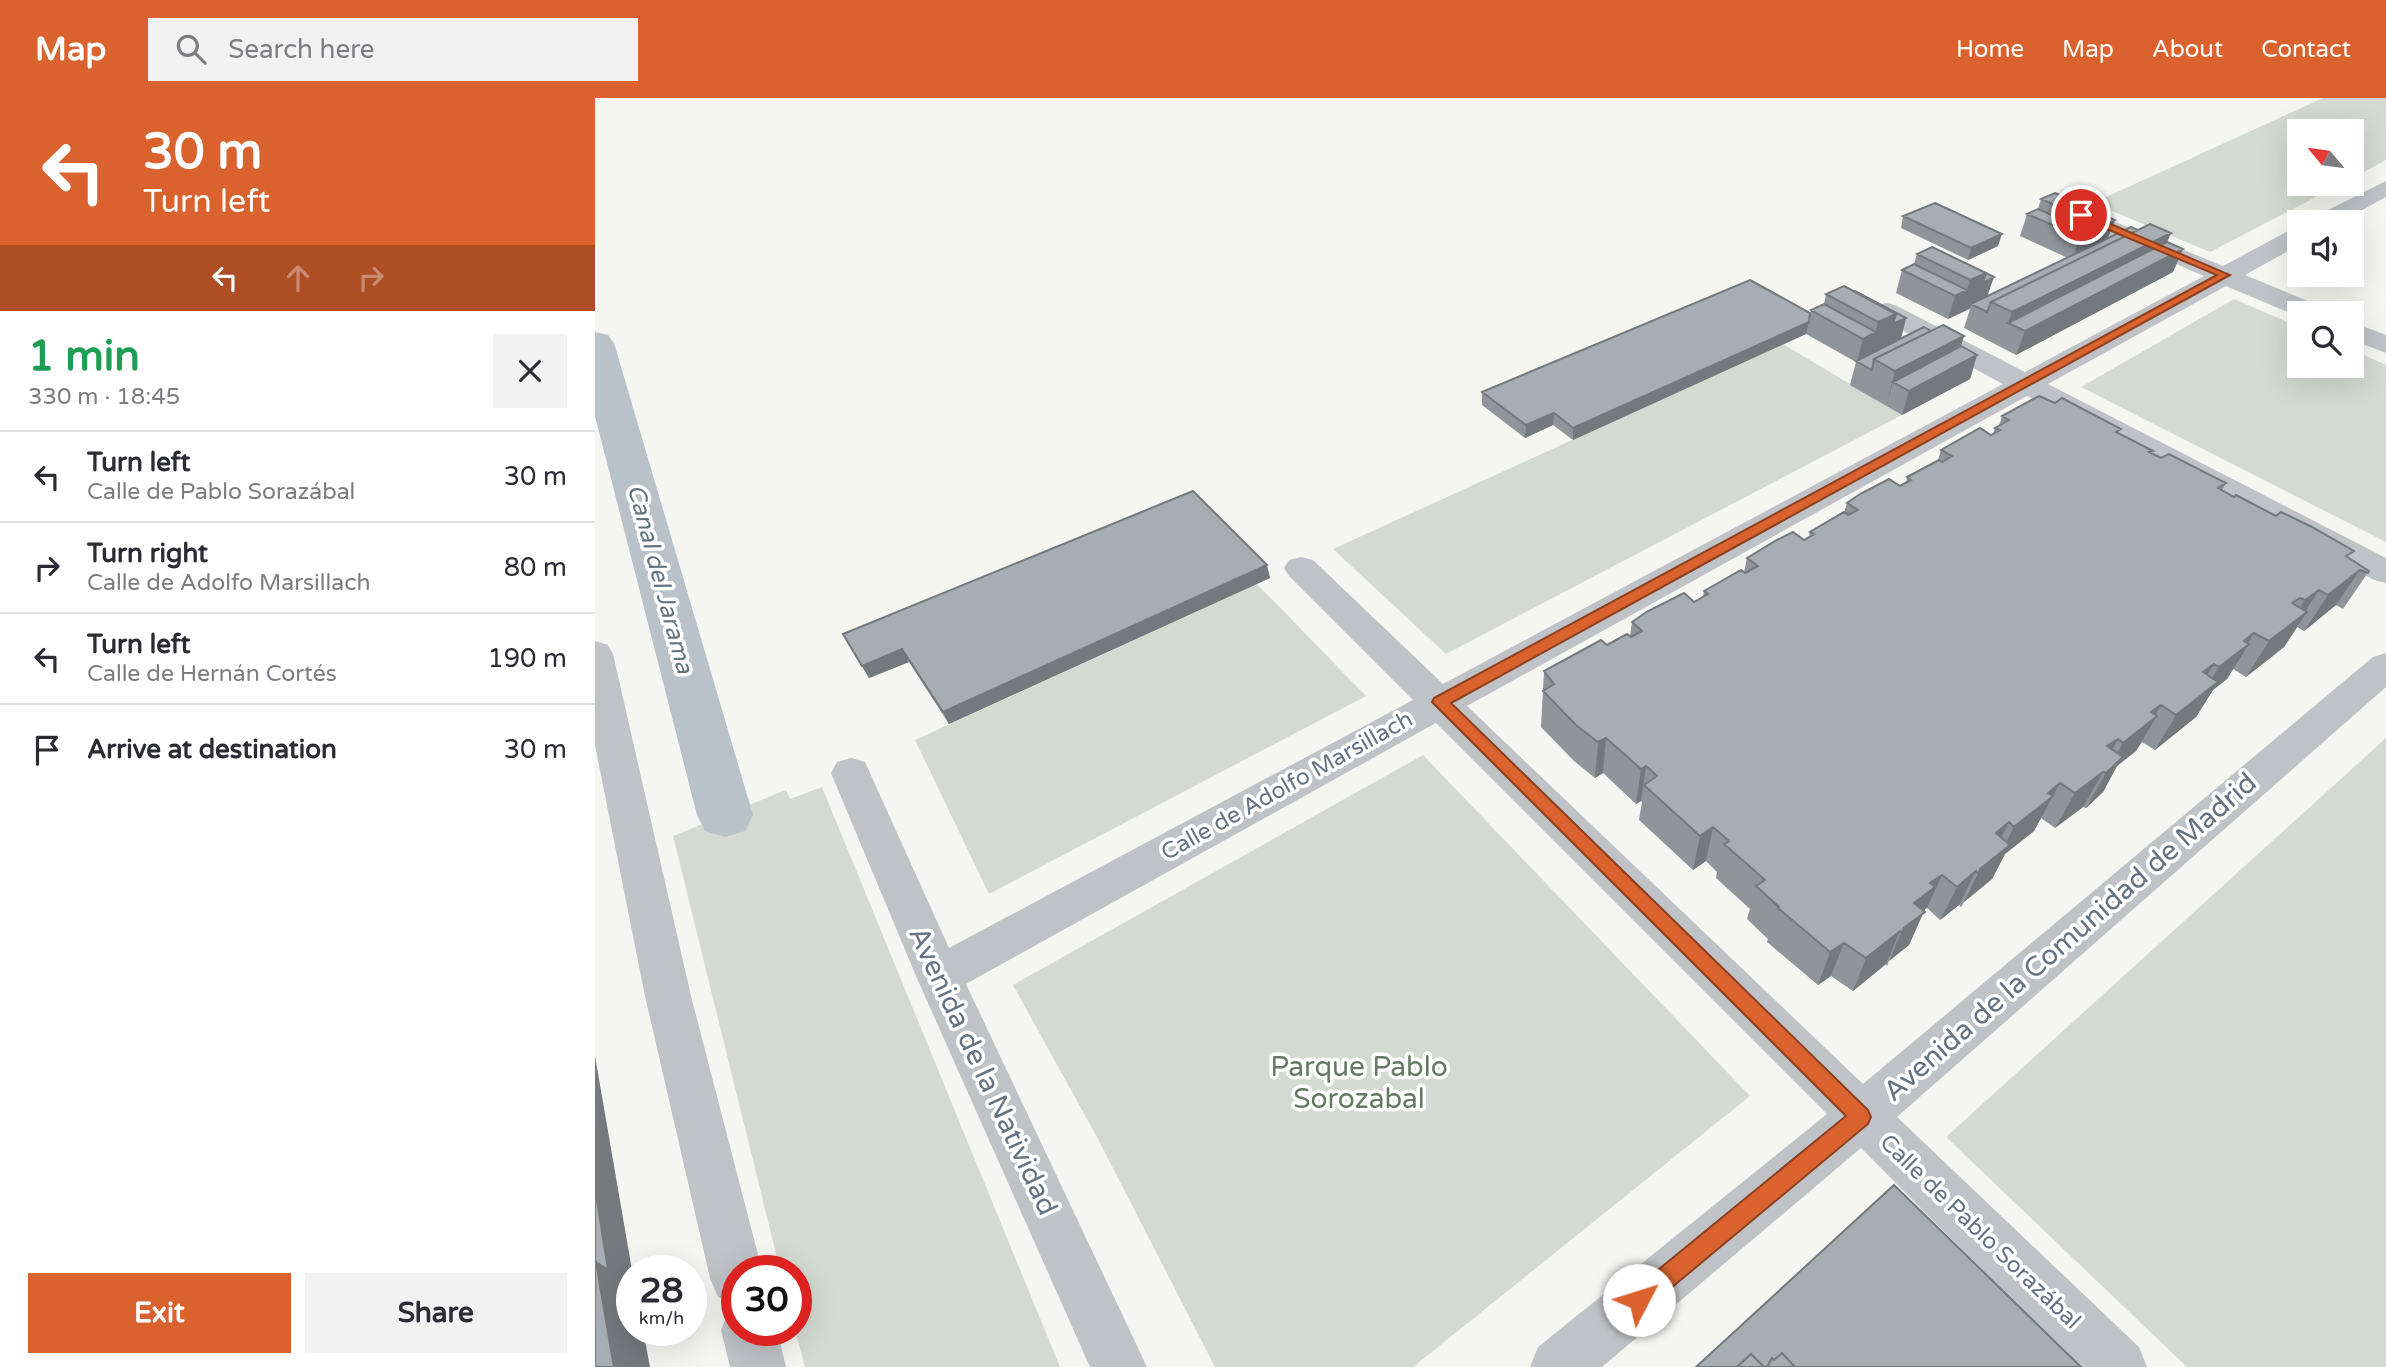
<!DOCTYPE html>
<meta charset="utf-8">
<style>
body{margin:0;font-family:"Varela Round",sans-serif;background:#f2f2f3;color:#2b2b33;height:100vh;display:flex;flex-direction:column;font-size:26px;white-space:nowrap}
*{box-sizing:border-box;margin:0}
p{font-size:23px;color:#7c7c81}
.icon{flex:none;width:38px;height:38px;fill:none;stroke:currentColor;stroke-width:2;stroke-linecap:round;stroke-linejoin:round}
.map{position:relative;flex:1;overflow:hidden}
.sheet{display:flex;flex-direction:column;background:#fff;width:595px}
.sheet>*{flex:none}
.hud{background:#d9622f;color:#fff;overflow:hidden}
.needle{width:46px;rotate:299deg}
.fabs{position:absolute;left:1692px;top:21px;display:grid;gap:14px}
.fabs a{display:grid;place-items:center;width:77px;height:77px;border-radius:0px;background:#fff;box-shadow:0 7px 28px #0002;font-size:35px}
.speed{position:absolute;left:21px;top:1157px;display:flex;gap:14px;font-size:35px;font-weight:700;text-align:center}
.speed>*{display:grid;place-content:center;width:91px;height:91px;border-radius:50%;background:#fff;box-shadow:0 7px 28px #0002;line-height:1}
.speed small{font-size:18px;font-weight:400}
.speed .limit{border:10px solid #d22;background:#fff;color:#111}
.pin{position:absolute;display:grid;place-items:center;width:60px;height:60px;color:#fff;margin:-30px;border:4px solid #fff;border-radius:50%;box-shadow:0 2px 7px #0007}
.me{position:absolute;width:77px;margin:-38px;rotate:50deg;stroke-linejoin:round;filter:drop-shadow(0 0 5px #0008)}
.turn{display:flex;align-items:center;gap:24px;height:147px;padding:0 28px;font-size:32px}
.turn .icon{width:91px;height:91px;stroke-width:2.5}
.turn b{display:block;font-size:49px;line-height:60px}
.lanes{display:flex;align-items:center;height:66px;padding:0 28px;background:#0003;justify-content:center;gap:35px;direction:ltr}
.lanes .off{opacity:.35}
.round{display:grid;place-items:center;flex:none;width:74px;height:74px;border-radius:0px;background:#f2f2f3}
.headline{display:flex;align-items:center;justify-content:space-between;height:119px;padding:0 28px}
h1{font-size:42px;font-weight:700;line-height:52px;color:#1e9e55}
.cta{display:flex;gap:14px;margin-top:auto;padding:14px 28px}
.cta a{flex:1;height:80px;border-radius:0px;background:#d9622f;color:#fff;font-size:28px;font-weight:700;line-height:80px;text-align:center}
.cta a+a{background:#f2f2f3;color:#2b2b33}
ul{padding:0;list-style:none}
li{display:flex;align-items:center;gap:21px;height:91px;padding:0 28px;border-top:2px solid #e1e1e2}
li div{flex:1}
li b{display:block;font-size:26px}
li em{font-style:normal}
header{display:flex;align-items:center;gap:42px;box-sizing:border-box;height:98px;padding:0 35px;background:#d9622f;color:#fff}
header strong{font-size:33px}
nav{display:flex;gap:38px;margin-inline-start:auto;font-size:24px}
.search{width:490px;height:63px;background:#f2f2f3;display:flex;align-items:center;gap:18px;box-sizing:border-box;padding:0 24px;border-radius:0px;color:#7c7c81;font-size:26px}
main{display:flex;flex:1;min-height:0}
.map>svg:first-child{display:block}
.green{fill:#d4dad2}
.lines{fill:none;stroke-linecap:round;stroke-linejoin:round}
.canal{fill:#b9c2c8;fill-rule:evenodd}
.minor{fill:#bfc2c6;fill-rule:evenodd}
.wall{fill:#8f959a}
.shaded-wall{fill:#74797d}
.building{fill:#a6adb3;stroke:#74797d;stroke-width:2}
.route{fill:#d9622f;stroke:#8d401f;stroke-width:2}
.labels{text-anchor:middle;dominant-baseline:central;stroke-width:7;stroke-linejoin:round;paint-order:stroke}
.street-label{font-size:23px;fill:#667382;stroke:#fff}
.water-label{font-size:24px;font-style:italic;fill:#62757f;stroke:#fff}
.near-street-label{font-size:28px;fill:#667382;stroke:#fff}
.near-park-label{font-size:28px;fill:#677965;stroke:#fff}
</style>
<header>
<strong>Map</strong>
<div class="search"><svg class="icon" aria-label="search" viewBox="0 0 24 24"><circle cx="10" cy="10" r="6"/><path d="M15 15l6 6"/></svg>Search here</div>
<nav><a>Home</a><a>Map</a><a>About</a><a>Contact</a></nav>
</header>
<main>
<section class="sheet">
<div class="hud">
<div class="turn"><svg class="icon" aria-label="left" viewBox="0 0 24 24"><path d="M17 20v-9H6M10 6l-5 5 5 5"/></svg><div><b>30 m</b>Turn left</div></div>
<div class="lanes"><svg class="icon" aria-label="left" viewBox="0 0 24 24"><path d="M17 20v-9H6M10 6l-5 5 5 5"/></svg><svg class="icon off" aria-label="ahead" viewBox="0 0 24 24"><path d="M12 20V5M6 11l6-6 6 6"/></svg><svg class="icon off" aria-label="right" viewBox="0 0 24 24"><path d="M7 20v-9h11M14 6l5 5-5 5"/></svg></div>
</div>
<div class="headline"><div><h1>1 min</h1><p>330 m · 18:45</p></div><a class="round"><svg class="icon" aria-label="close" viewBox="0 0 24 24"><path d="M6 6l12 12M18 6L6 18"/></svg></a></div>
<ul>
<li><svg class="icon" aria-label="left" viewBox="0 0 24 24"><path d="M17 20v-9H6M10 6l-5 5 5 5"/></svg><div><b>Turn left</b><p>Calle de Pablo Sorazábal</p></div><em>30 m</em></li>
<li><svg class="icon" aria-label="right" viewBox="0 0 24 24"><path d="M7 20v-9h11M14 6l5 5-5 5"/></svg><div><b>Turn right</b><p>Calle de Adolfo Marsillach</p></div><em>80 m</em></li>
<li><svg class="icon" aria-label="left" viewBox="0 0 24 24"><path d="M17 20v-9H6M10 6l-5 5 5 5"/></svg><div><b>Turn left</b><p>Calle de Hernán Cortés</p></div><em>190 m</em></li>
<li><svg class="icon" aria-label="arrive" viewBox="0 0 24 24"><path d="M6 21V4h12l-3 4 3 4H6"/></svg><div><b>Arrive at destination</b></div><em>30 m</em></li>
</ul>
<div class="cta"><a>Exit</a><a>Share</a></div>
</section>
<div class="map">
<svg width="1791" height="1269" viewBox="0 0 1791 1269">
<rect width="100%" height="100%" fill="#f5f5f2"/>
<!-- green -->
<path class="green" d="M1728 0H1791V62L1757 80V33H1704V86H1746L1615 154 1498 105Z
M1639 201 1704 229V268H1757V252L1791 267V444L1486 289Z
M1188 246 1307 317 851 556 738 451Z
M662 486 771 598 394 796 320 642Z
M1791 640V1269H1592L1351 1039Z
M828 657 1155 998 818 1269H620L503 1041 418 887Z
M227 689 465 1269H210L200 1232 201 1172H185L78 738 191 692 195 701Z"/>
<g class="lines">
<!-- canal -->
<path class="canal" d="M0 234 13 237 19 245 158 717 150 733 130 739 110 733 102 717 0 318Z"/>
<!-- minor -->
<path class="minor" d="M1791 83V99L1745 124H1716L1719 119Z
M1486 110 1628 168 1695 132 1704 130V147L1650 177 1727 209 1731 215H1704V219L1631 188 1453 286 1791 460V485L1779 482 1432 298 872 608 1268 986 1778 559 1791 555V589L1302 1019 1544 1249 1552 1269H1484L1266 1050 1007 1269H935L943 1249 1232 1016 841 625 371 886 552 1269H495L321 878 236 675 242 664 256 660 270 664 354 850 818 602 694 478 689 470 694 462 706 459 718 462 848 586 1408 286 1282 219 1278 213 1282 207 1291 205 1300 207 1430 274 1609 178 1478 122 1474 117 1478 112Z
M1757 224 1791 237V255L1757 242Z
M0 543 13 547 18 556 96 898 167 1172H142V1207L123 1199 115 1180 50 898 0 647Z
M142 1209V1232H182L191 1269H135L126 1232 134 1212Z"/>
</g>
<!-- wall -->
<path class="wall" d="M1446 101 1513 117V140L1572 144 1588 151 1578 174 1421 257 1369 230 1375 211 1353 221 1301 195 1307 172 1319 166 1322 156 1391 175 1392 199 1473 160 1425 138 1432 116 1443 111Z
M1308 118 1403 148 1373 162 1306 130Z
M1231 196 1311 220 1306 241 1336 233 1369 238 1366 248 1382 257 1375 281 1307 317 1255 287 1261 264 1211 236 978 342 958 327 930 340 887 307V294L1215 215 1216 212 1229 206Z
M1407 318 1524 335 1558 353 1556 355 1566 360 1631 385 1627 392 1754 460 1774 473 1748 511 1741 507 1709 533 1702 529 1689 549 1651 579 1638 571 1632 581 1618 592 1601 619 1560 652 1547 644 1541 653 1522 668 1508 694 1491 710 1488 709 1460 730 1446 720 1439 733 1410 756 1397 781 1369 804 1366 809 1364 807 1345 822 1332 810 1330 811 1314 847 1294 863 1292 868 1291 866 1258 893 1236 878 1223 887 1172 844 1173 841 1152 821 1155 811 1121 780 1122 774 1111 763 1098 772 1044 722 1047 704 1046 703 1041 706 1008 675 1000 680 979 663 946 629 949 573 1035 538 1037 524 1099 504 1108 499 1109 493 1149 474 1152 460 1209 442 1214 439 1215 434 1249 414 1252 405 1305 388 1311 385 1312 379 1343 362 1346 352 1398 336 1400 330 1404 328Z
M675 480 354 626 314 564 274 580 248 536Z"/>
<!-- shaded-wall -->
<path class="shaded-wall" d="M1513 117 1510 127 1520 122 1511 145 1487 157 1499 124Z
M1496 134 1487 157 1477 162 1485 139Z
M1576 135 1564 163 1588 151 1578 174 1421 257 1430 233 1413 225 1417 214Z
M1407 136 1403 148 1373 162 1376 150Z
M1391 175 1399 179 1391 202 1376 206 1375 210 1353 221 1360 198 1372 192 1375 182Z
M1301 216 1311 220 1305 244 1275 258 1283 224Z
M1214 224 1211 236 978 342V330Z
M1281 234 1275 258 1262 264 1268 241Z
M1369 238 1359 269 1382 257 1375 281 1307 317 1314 293 1298 284 1291 308 1300 273Z
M959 315 958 327 930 340 931 327Z
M672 467 675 480 354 626 348 614Z
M1765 472 1741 507 1709 533 1733 497Z
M1724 492 1707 518 1712 514 1689 549 1651 579 1674 543 1693 529 1710 502Z
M1659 535 1651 548 1654 546 1632 581 1618 592 1601 619 1560 652 1581 617 1606 597 1624 569 1649 543Z
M307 551 314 564 274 580 267 568Z
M1619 566 1597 602 1608 574Z
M1566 607 1557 622 1562 618 1541 653 1522 668 1508 694 1491 710 1528 645 1556 614Z
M1011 640 1008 675 1000 680 1003 644Z
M1523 641 1503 676 1512 648Z
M1051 668 1046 703 1041 706 1046 671Z
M1508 674 1488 709 1460 730 1480 695Z
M1465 685 1439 733 1410 756 1397 781 1369 804 1385 771 1406 754 1419 729 1453 695Z
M1414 724 1397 759 1401 735Z
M1118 729 1111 763 1098 772 1105 738Z
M1381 773 1364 807 1345 822 1362 789Z
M1347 777 1332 810 1330 811 1314 847 1294 863 1319 805 1335 785Z
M1305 833 1291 866 1258 893 1271 860Z
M1249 845 1236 878 1223 887 1235 854Z
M0 958 37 1172V1232H48L55 1269H19L0 1217Z"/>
<!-- building -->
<path class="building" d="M1460 95 1513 117 1499 124 1446 101Z
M1340 105 1407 136 1376 150 1308 118Z
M1443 111 1496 134 1485 139 1432 116Z
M1513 119 1520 122 1510 127Z
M1555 126 1576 135 1417 214 1396 204Z
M1536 129 1543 132 1396 204 1392 214 1376 206Z
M1572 144 1588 151 1430 233 1413 225Z
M1337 149 1391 175 1375 182 1322 156Z
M1319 166 1372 192 1360 198 1307 172Z
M1391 175 1399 179 1388 185Z
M1155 182 1215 215 1214 224 978 330 959 315 931 327 887 294Z
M1249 188 1301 216 1283 224 1231 196Z
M1258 193H1260L1311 220 1298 226 1301 216Z
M1229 206 1281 234 1268 241 1216 212Z
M1348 227 1369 238 1300 273 1279 261Z
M1329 229 1336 233 1279 261 1277 272 1261 263Z
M1366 248 1382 257 1314 293 1298 284Z
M1444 298 1460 305 1467 300 1526 331 1521 334 1558 353 1554 354 1566 360 1574 356 1631 385 1623 390 1639 399 1641 397 1681 418 1686 414 1715 428 1759 453 1751 458 1774 473 1773 475 1765 472 1733 497 1724 492 1710 502 1705 500 1697 505 1712 514 1674 543 1659 535 1649 543 1654 546 1624 569 1619 566 1608 574 1623 584 1581 617 1566 607 1556 614 1562 618 1528 645 1523 641 1512 648 1528 659 1511 675 1508 674 1480 695 1465 685 1453 695 1458 698 1419 729 1414 724 1401 735 1415 747 1385 771 1383 776 1381 773 1362 789 1347 777 1335 785 1340 789 1319 805 1330 814 1309 830 1307 835 1305 833 1271 860 1249 845 1235 854 1183 810 1184 809 1161 788 1170 782 1129 746 1134 743 1118 729 1105 738 1049 687 1062 678 1051 668 1046 671 1011 640 1003 644 982 628 948 593 959 586 949 573 1006 542 1012 547 1032 536 1036 539 1047 533 1037 524 1053 513 1089 495 1099 504 1113 496 1109 493 1146 472 1150 475 1163 468 1152 460 1182 442 1198 434 1209 442 1219 436 1215 434 1249 414 1253 417 1263 412 1252 405 1265 396 1294 381 1305 388 1316 382 1312 379 1344 362 1347 364 1357 358 1346 352 1385 330 1396 337 1405 332 1400 330 1414 322 1407 318Z
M598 393 672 467 348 614 307 551 267 568 248 536Z
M1299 1087 1486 1269H1200L1187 1255 1179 1262 1177 1260 1172 1269H1169L1156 1256 1142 1269H1101Z
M0 1089 13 1172 1 1164 0 1165Z
M1 1164 19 1269H0V1165Z
M1187 1255 1200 1269H1172L1177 1260 1179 1262Z
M1156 1256 1169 1269H1142Z"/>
<!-- route -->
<path class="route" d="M1483 115H1490L1635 177 856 605 1273 1012 1276 1019 1273 1026 1052 1210 1044 1214 1036 1210 1033 1202 1036 1194 1251 1018 837 604 839 600 1622 177 1483 119Z"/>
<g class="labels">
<!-- street labels -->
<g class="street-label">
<text transform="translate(692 688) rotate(-29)">Calle de Adolfo Marsillach</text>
<text transform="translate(1385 1134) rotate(44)">Calle de Pablo Sorazábal</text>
</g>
<!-- water labels -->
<g class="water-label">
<text transform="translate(65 481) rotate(75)">Canal del Jarama</text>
</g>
<!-- near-street labels -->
<g class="near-street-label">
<text transform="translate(1475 839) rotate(-41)">Avenida de la Comunidad de Madrid</text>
<text transform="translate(388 973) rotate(65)">Avenida de la Natividad</text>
</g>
<!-- near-park labels -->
<g class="near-park-label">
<text x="764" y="969">Parque Pablo<tspan x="764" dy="32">Sorozabal</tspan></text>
</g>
</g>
</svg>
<div class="fabs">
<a><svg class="needle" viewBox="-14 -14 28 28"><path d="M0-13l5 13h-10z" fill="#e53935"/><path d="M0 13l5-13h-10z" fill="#7c7c81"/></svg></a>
<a><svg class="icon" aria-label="sound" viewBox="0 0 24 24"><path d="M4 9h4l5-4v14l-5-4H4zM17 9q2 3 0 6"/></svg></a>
<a><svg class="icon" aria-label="search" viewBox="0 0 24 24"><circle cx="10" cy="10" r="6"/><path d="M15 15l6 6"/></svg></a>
</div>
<div class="speed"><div>28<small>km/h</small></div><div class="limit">30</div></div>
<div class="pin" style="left:1486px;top:117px;background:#d93025"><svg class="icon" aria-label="arrive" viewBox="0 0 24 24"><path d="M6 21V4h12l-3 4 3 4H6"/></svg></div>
<svg class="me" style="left:1044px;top:1202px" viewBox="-20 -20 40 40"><circle r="19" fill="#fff"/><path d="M0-13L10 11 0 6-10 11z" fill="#d9622f"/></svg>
</div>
</main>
